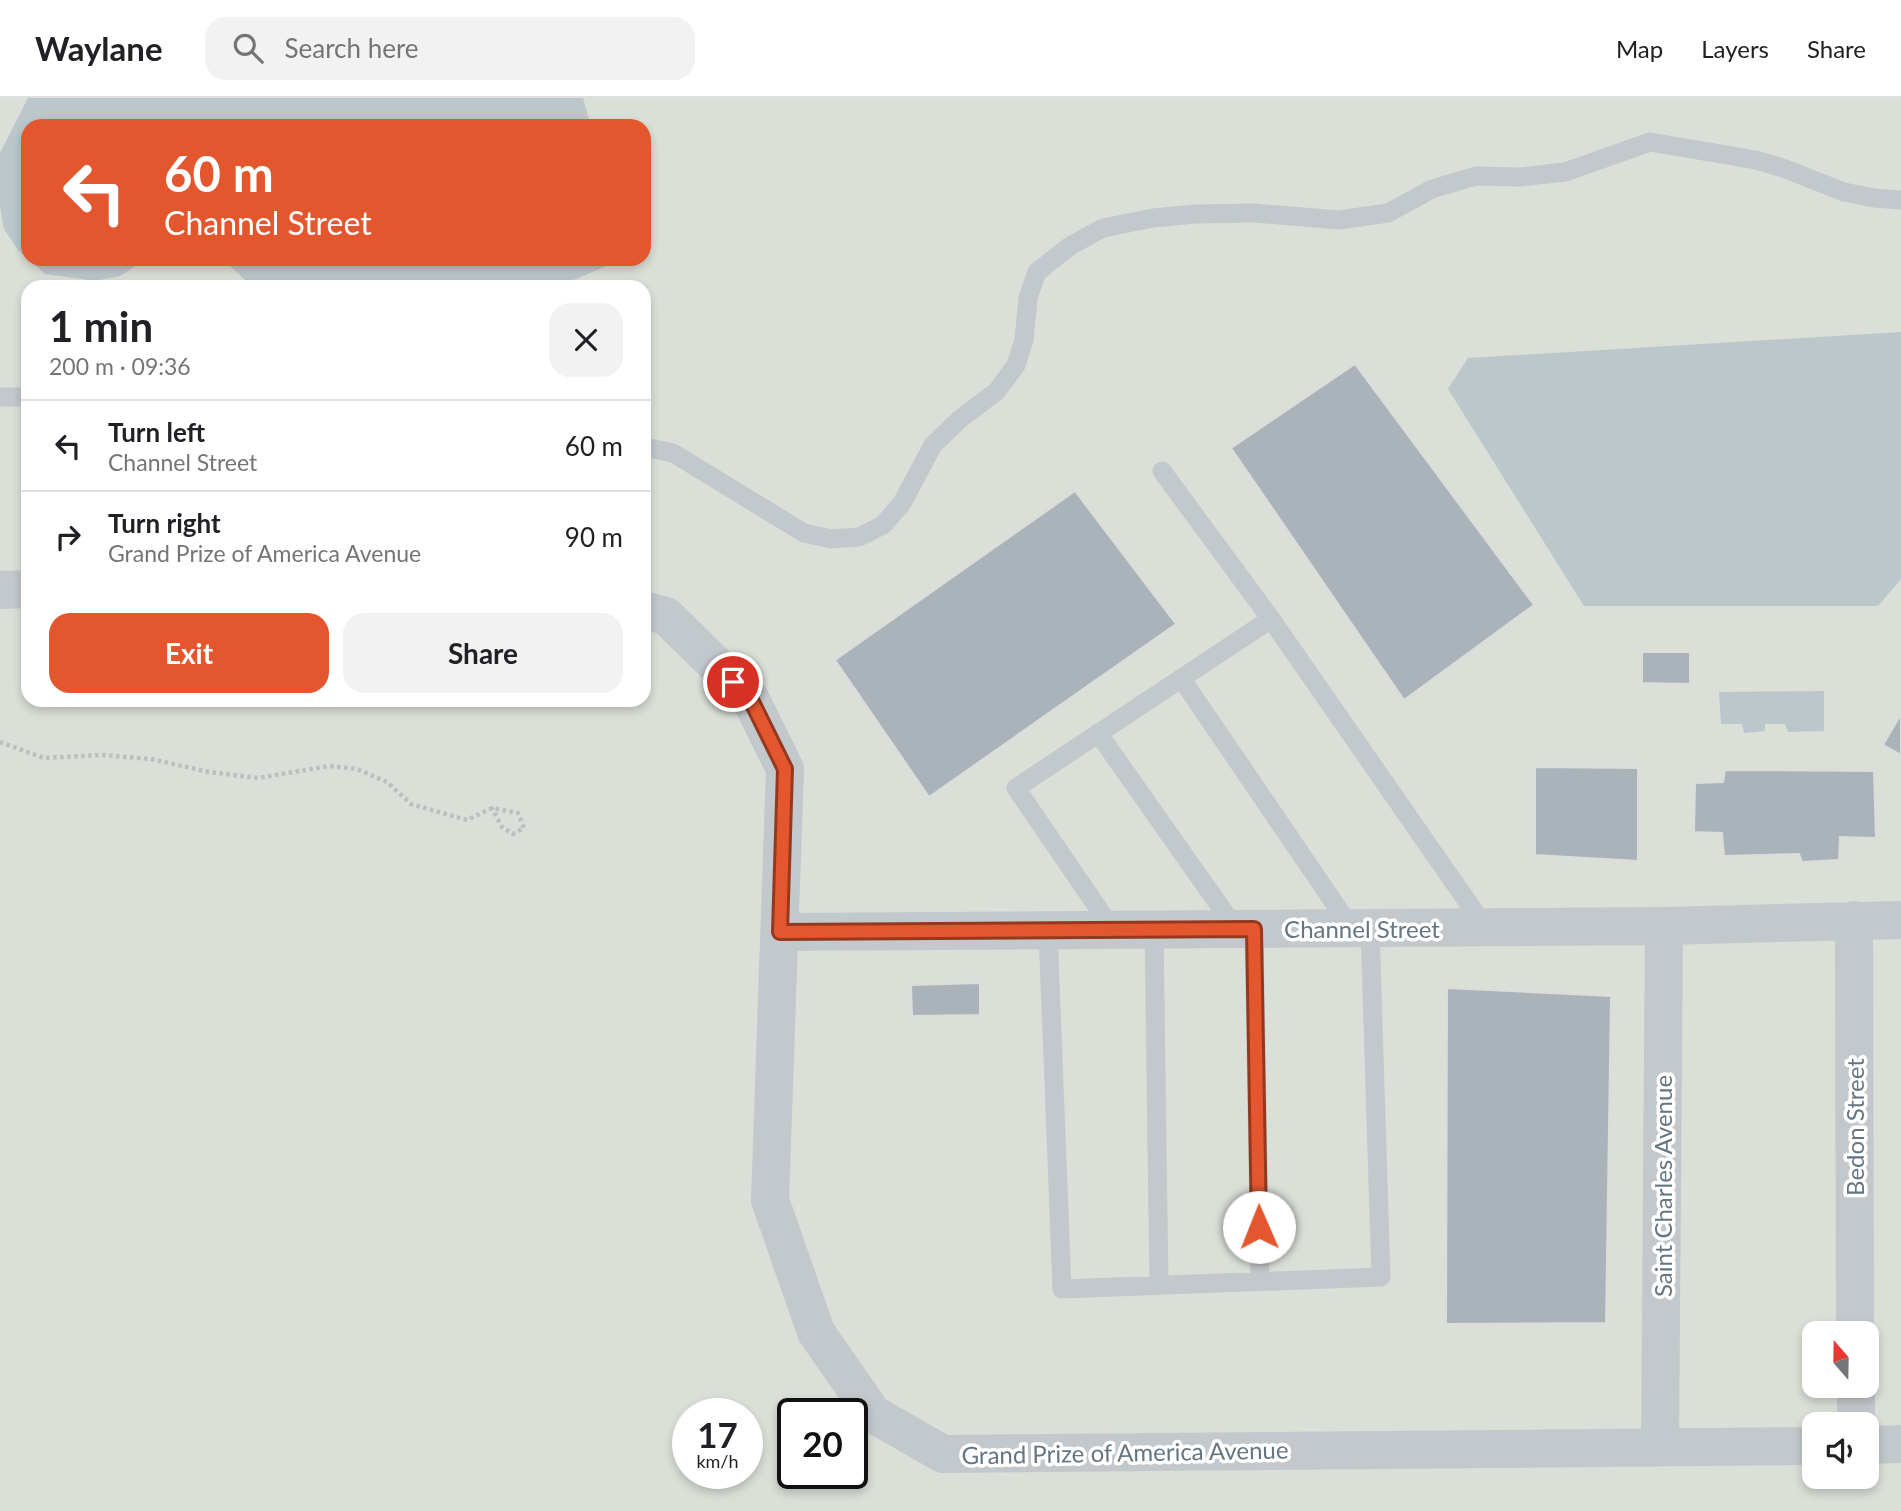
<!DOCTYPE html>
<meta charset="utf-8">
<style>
body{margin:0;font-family:Lato,sans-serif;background:#f2f2f2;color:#202124;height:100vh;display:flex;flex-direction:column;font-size:26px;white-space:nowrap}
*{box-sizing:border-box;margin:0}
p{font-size:23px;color:#757577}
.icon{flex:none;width:38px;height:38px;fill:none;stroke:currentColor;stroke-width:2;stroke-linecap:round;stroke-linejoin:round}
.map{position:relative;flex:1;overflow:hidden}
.sheet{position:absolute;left:21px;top:182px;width:630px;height:427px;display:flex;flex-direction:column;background:#fff;border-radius:21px;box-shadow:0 4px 10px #0003}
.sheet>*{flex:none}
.hud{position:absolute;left:21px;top:21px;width:630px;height:147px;border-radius:21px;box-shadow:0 4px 10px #0003;background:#e4572e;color:#fff;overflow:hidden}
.needle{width:46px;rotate:340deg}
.fabs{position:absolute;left:1802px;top:1223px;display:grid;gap:14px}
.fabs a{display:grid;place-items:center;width:77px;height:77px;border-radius:14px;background:#fff;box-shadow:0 4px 10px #0003;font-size:35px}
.speed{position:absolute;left:672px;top:1300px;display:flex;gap:14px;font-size:35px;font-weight:700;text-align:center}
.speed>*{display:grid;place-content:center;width:91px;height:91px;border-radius:50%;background:#fff;box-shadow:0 4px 10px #0003;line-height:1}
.speed small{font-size:18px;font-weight:400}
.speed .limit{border:4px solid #111;border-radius:10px;background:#fff;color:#111}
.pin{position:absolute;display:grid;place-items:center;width:60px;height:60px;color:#fff;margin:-30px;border:4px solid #fff;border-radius:50%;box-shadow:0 2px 7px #0007}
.me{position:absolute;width:77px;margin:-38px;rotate:359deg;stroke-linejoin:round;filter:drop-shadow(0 0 5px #0008)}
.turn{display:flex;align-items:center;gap:24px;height:147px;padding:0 28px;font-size:32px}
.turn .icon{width:91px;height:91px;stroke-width:2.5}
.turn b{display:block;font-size:49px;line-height:60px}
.round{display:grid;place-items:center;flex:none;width:74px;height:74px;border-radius:21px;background:#f2f2f2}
.overview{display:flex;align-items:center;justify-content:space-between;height:119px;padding:0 28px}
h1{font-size:42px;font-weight:700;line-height:52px}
.cta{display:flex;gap:14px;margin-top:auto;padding:14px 28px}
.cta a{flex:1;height:80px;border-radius:21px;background:#e4572e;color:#fff;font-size:28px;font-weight:700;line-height:80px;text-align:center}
.cta a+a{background:#f2f2f2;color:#202124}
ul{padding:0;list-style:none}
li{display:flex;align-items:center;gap:21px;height:91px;padding:0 28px;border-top:2px solid #e0e0e0}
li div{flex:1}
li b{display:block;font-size:26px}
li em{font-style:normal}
header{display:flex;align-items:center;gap:42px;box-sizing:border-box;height:98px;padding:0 35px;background:#fff;border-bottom:2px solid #e0e0e0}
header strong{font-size:33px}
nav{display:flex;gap:38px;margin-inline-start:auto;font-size:24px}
.search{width:490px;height:63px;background:#f2f2f2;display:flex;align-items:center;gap:18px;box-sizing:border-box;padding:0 24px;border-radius:21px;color:#757577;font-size:26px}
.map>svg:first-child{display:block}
.green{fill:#dadfd7;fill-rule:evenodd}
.water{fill:#bbc7cb}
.building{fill:#aab3b9;stroke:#dcdcda;stroke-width:2}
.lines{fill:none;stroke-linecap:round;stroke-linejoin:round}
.path{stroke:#bbbfc2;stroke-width:4.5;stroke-dasharray:3.5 3.5;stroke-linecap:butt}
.lane{stroke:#c3c8cc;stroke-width:19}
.street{stroke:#c3c8cc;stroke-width:38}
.route-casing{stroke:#94391e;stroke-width:18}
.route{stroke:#e4572e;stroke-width:12}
.labels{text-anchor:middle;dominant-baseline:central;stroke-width:7;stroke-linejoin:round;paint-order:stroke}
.street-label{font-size:24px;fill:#657683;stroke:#fff}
</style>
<header>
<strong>Waylane</strong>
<div class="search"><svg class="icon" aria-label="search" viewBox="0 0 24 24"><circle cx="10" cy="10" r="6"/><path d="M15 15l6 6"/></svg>Search here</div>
<nav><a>Map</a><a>Layers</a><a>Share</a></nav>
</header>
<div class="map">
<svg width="1901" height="1413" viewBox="0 0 1901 1413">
<rect width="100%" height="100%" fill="#fafaf8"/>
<!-- green -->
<path class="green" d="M0 0H1901V1413H0ZM28 28H644V161H28ZM28 189H644V602H28ZM1815 1236H1867V1288H1815ZM688 1316H747V1376H688ZM793 1316H852V1376H793ZM1815 1326H1867V1379H1815Z"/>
<!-- water -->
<path class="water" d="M28 0H583L591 28H28V161L18 152 4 131 0 109V55Z
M29 161H608L606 168 562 187 518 189H248L245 182 228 166 184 168 158 164H142L120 178 95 183 45 176Z
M1901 234V481L1878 508H1584L1448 291 1468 260Z
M1824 593V633L1788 634 1785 626H1765V633L1744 635 1742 626H1721L1719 594Z"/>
<!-- building -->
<path class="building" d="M1355 266 1534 507 1404 602 1231 350Z
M1075 393 1176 526 929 699 835 562Z
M1642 554H1690V586L1642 585Z
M1901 616V657L1883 647Z
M1535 669 1638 670V763L1535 757Z
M1725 672 1874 673 1876 740 1840 739 1839 762 1802 764 1799 756 1724 758 1722 735 1694 734 1695 685 1723 684Z
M980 885V917L912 918 911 887Z
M1447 890 1611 898 1606 1225 1446 1226Z"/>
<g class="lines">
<!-- path -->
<path class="path" d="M0 644 44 660 102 657 151 661 209 674 258 680 329 668 357 671 387 684 411 706 467 722 492 710 518 715 524 730 513 736 502 729 492 710"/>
<!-- lane -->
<path class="lane" d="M0 299H28
M644 349 673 355 804 435 831 441 859 439 883 427 902 405 933 347 960 321 997 293 1016 267 1024 242 1028 200 1037 174 1070 148 1103 130 1153 120 1196 116 1254 115 1339 122 1388 115 1432 91 1476 78 1519 79 1565 74 1650 44 1756 62 1783 70 1844 94 1874 100 1901 102
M1162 373 1271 521
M1181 580 1352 831
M1098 635 1236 831
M1254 831 1260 1183
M1048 832 1062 1191 1381 1179 1370 830
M1113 832 1016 690 1271 521 1485 829
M1154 832 1159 1187"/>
<!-- street -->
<path class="street" d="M0 492 28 491
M644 512 666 518 750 600 785 671 770 1102 816 1234 873 1316 943 1356 1815 1348
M1854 822 1855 1236
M780 834 1664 828 1901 822
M1856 1288V1326
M1867 1347 1901 1346
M1660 1348 1664 828"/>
</g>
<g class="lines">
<defs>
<path id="route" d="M733 584 750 600 785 671 780 834 1254 831 1259 1129"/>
</defs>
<!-- route casing -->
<use href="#route" class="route-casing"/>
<!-- route -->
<use href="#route" class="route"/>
</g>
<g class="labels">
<!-- street labels -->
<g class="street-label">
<text x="1362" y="830">Channel Street</text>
<text transform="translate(1854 1029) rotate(-90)">Bedon Street</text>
<text transform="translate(1662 1088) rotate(-90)">Saint Charles Avenue</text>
<text transform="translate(1125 1354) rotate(-1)">Grand Prize of America Avenue</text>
</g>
</g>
</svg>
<div class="fabs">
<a><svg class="needle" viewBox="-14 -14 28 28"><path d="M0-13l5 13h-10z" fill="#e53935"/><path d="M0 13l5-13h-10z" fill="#757577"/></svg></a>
<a><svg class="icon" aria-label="sound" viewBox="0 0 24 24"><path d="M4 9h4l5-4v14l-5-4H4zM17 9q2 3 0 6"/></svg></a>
</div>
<div class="speed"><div>17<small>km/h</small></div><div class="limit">20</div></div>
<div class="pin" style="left:733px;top:584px;background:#d93025"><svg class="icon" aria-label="arrive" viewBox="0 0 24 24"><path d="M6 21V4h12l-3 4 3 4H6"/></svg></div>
<svg class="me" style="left:1259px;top:1129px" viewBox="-20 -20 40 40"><circle r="19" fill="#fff"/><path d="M0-13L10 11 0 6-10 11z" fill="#e4572e"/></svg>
<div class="hud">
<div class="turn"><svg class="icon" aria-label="left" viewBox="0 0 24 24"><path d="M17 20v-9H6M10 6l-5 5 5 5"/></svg><div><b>60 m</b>Channel Street</div></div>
</div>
<section class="sheet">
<div class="overview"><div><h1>1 min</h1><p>200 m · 09:36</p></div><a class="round"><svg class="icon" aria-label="close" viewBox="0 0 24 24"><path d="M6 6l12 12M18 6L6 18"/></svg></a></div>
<ul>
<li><svg class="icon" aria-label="left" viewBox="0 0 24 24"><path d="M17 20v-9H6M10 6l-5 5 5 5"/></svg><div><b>Turn left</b><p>Channel Street</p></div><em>60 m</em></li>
<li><svg class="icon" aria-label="right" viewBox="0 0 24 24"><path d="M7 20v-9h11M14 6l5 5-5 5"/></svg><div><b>Turn right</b><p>Grand Prize of America Avenue</p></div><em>90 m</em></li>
</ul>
<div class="cta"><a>Exit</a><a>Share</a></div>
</section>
</div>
